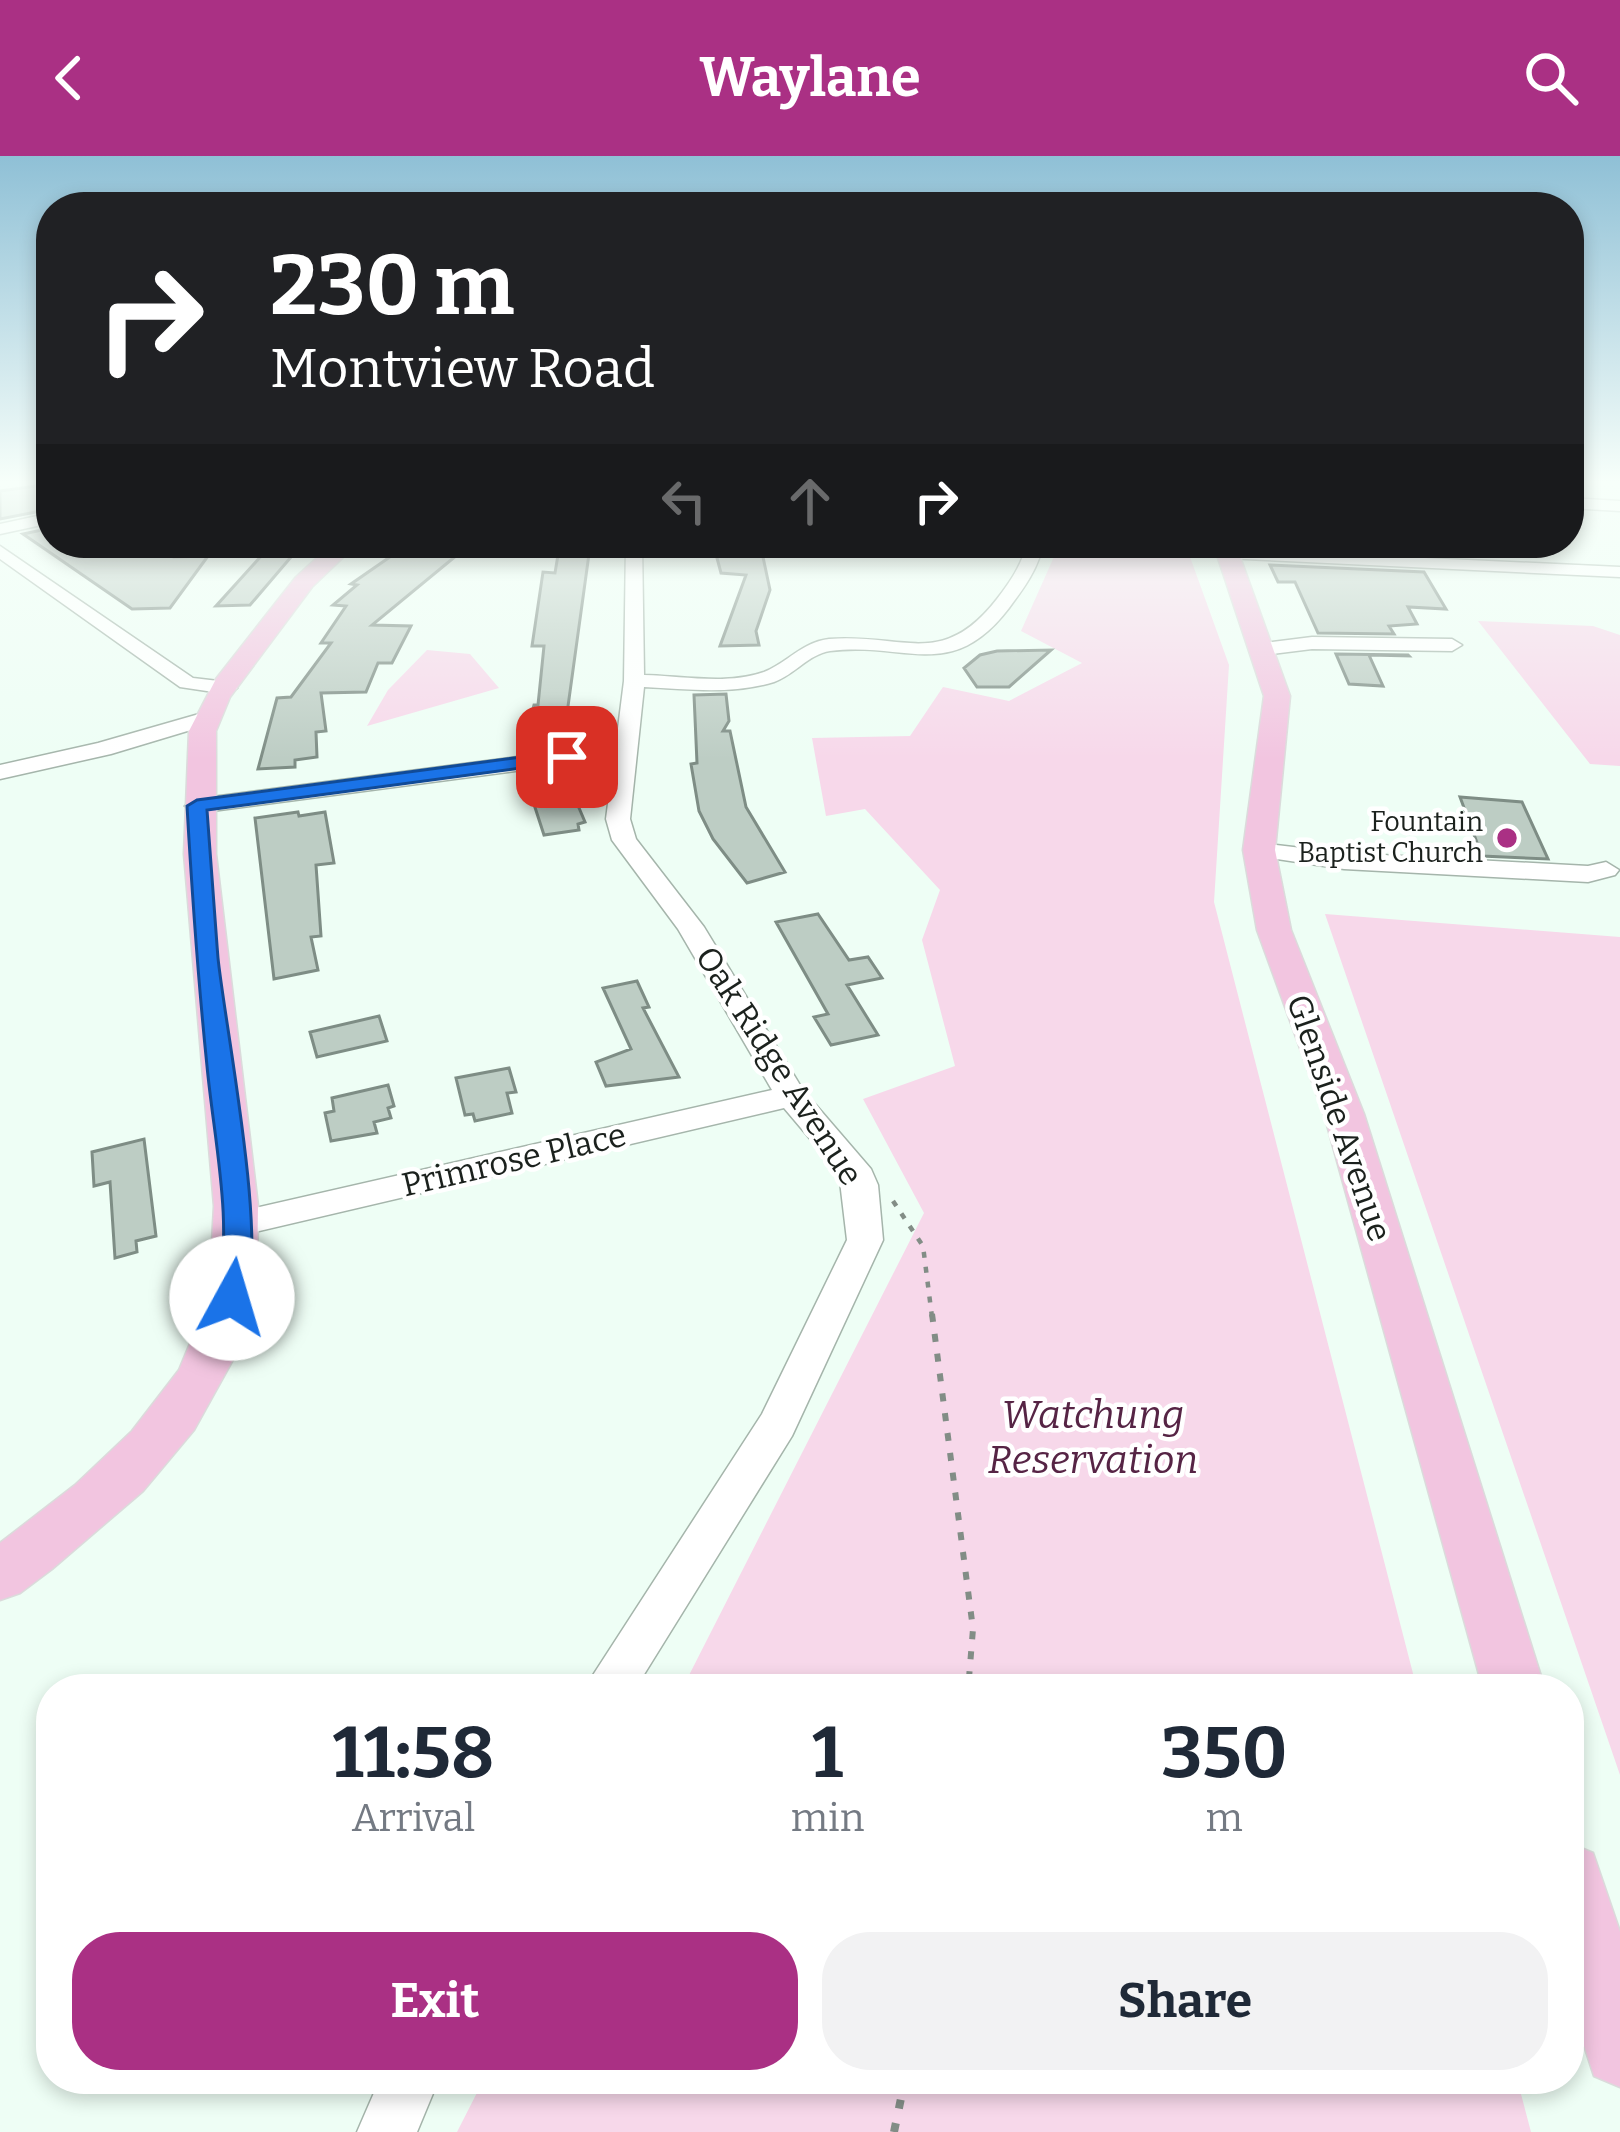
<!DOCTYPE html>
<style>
body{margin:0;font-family:Bitter,serif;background:#f2f2f3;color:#1f2937;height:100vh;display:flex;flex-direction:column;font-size:45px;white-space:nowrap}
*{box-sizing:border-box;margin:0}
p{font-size:39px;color:#747a83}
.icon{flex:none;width:66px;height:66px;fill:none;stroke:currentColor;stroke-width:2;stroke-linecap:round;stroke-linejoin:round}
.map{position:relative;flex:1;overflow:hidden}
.panel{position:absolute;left:36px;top:1518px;width:1548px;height:420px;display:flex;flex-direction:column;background:#fff;border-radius:48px;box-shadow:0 6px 18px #0003}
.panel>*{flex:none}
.guide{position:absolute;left:36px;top:36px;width:1548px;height:366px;border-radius:48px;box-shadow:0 6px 18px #0003;background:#202124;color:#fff;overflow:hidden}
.pin{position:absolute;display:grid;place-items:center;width:102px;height:102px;color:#fff;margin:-51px;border-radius:24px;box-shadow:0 6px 18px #0006}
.me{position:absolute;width:132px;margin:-66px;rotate:6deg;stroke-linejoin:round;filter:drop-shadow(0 0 9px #0008)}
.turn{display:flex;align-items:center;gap:42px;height:252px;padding:0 36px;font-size:54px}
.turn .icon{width:156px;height:156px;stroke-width:2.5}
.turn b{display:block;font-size:84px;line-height:102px}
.lanes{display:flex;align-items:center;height:114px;padding:0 36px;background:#0003;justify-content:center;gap:60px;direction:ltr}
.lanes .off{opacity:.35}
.eta{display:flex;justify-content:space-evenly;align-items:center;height:204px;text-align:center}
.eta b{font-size:72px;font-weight:700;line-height:84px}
.button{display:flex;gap:24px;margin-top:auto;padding:24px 36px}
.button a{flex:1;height:138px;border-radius:48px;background:#aa3084;color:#fff;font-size:48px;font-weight:700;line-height:138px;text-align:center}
.button a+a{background:#f2f2f3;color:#1f2937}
header{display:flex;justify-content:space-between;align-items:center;height:156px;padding:0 36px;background:#aa3084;color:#fff;font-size:54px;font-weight:700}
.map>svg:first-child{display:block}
.green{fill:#f7d8ea}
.building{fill:#bdcdc4;stroke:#7e8d85;stroke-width:3}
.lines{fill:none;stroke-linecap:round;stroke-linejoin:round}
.minor-casing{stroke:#a5b5ab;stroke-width:3}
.major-casing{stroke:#dbdbdb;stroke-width:3}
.path-far2{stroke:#828d86;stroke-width:4.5;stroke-dasharray:6 9;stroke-linecap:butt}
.path-far1{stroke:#828d86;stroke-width:6;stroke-dasharray:8 12;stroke-linecap:butt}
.path{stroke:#828d86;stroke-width:8;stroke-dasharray:9 15;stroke-linecap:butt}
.minor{fill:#fff;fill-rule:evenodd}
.major{fill:#f2c5e0;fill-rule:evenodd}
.route{fill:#1a73e8;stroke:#114b97;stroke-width:3}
.poi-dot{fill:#aa3084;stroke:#fff;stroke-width:4.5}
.labels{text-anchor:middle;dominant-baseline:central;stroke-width:9;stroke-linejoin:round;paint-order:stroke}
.far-poi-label{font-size:27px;fill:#1b211d;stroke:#fff;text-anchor:end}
.street-label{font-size:33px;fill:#1b211d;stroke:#fff}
.near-park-label{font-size:39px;font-style:italic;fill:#562445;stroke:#fff}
</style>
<header><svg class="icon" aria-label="back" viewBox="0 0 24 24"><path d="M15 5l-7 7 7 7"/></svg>Waylane<svg class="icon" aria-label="search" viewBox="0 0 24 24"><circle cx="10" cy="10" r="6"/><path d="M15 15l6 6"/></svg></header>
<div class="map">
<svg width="1620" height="1976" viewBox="0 0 1620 1976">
<rect width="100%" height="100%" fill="#eefef5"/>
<!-- green -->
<path class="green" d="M1055 387H1185L1229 509 1214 746 1417 1533H682L924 1057 863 943 955 910 922 784 940 734 865 653 826 660 812 582 910 580 943 531 1009 545 1082 507 1021 475 1057 394Z
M1478 465 1593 470 1620 479V610L1590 608Z
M427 494 470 498 499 532 367 570 388 534Z
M1325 758 1620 781V1619Z
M484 1923H1517L1531 1976H457Z"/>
<!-- building -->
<path class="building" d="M36 330 51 339V353L0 363V335Z
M51 372V387H172L174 401 208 400 170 452 132 453 23 378Z
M273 387H303L250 449 216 450Z
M410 387 468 390 372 469 411 470 392 507H378L366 536 321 537 326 575 316 576 317 601 295 604V611L258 613 277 542 291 541 331 487H321L346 450 333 449 357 429 351 428Z
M713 387H760L770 434 756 475 759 489 720 490 746 419 721 417Z
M1260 387H1407L1413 397 1261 390Z
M589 398 565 572H528L534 549H538L544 490H532L543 416 555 417 558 399Z
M1270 409 1424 416 1446 453 1408 451 1417 468 1389 470 1394 478 1318 477 1295 426H1278Z
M1051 494 1009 531H977L964 512 980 499 997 495Z
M1336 498 1408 499 1409 500 1369 499 1383 530 1349 528Z
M726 538 729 565 723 575H730L746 651 785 716 747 727 713 683 699 655 691 608 697 607 694 539Z
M565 619 585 666 578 668 579 674 544 679 530 636 537 634 532 624Z
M1460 641 1522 646 1548 703 1482 700Z
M298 656 299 660 325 656 334 707 316 709 321 780 311 781 318 814 274 823 255 662Z
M818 758 849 804 868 801 882 822 847 829 878 879 831 889 814 861 828 858 776 766Z
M637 825 649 851 643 852 679 921 606 930 596 906 631 893 603 832Z
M379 860 387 885 317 901 310 876Z
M509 912 516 936 507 937 512 957 475 965 473 958 465 959 456 922Z
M388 929 394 950 388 952 391 962 374 966 377 977 331 985 325 957 334 955 332 942Z
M144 983 156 1080 136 1085 137 1096 115 1102 110 1026 94 1030 92 996Z"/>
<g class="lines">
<defs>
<path id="minor" d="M1569 342 1620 345V355L1569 352Z
M51 357V367L0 378V368Z
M626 387H642L644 519C682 520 728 529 764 516 787 507 802 486 829 483 903 477 942 514 997 443 1010 426 1022 409 1027 387H1043C1039 412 1024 432 1009 452 951 528 906 485 830 495 809 498 794 519 774 526 731 539 687 533 644 531L630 663 636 683 704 771 803 934 871 1013 878 1029 883 1084 792 1280 635 1533H584L762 1258 847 1084 839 1017 784 952 238 1080 226 1077 220 1068 226 1059 238 1056 772 934 678 773 612 684 606 663 614 602 197 657 185 650 197 643 616 588 624 525Z
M0 390 193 522 227 526 237 532 227 538 180 531 0 403Z
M1230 393 1620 411V421L1224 402V394Z
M1312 481 1452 483 1462 489 1452 495 1312 493 1263 499 1253 493 1263 487Z
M206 556 214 557V567L111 598 0 623V609L98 587Z
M1259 687 1344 697 1588 710 1606 706 1619 714 1615 719 1588 726 1344 713 1250 699 1247 694 1250 689Z
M380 1923H439L417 1976H357Z"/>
<path id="major" d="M333 387H358L312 431 230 541 216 575V698L258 1050 257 1121 240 1191 194 1274 143 1335 52 1413 20 1437 0 1444V1387L75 1329 132 1275 179 1214 203 1156 210 1121 214 1050 184 698 189 575 216 523 296 421Z
M1213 387H1235L1290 540 1275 694 1291 774 1364 958 1545 1533H1483L1324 958 1257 774 1243 694 1264 540Z
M1569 1687 1593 1697 1620 1776V1931L1594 1920 1569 1843Z"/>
</defs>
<!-- minor casing -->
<use href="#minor" class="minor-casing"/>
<!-- major casing -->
<use href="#major" class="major-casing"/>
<!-- path-far2 -->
<path class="path-far2" d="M893 1045 923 1090 932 1161"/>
<!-- path-far1 -->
<path class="path-far1" d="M932 1158 973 1473 969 1522"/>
<!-- path -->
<path class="path" d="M968 1533 969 1519
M894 1976 905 1923"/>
<!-- minor -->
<use href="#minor" class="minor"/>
<!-- major -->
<use href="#major" class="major"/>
</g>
<!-- sky -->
<linearGradient id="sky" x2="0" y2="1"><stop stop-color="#8fc0d6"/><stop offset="0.54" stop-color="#f7fffa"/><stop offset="1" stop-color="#f7fffa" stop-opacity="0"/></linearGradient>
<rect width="1620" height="603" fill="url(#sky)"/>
<!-- route -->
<path class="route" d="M567 595 574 597V605L207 654C211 704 214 753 218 802 225 871 271 1099 243 1150H221L217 1142C234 1068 214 985 207 910 198 823 192 737 187 650L197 644Z"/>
<!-- markers -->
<circle class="poi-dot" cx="1507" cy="682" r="12"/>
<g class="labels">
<!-- far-poi labels -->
<g class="far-poi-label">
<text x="1483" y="666">Fountain<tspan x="1483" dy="31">Baptist Church</tspan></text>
</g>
<!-- street labels -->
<g class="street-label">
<text transform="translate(779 910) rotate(57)">Oak Ridge Avenue</text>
<text transform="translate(1339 962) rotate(71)">Glenside Avenue</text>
<text transform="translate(514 1004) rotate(-13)">Primrose Place</text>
</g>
<!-- near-park labels -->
<g class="near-park-label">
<text x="1093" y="1259">Watchung<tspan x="1093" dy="45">Reservation</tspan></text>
</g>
</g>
</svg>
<div class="pin" style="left:567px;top:601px;background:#d93025"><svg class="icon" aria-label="arrive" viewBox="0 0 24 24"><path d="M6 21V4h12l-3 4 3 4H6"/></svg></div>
<svg class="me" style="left:232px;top:1142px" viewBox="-20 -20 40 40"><circle r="19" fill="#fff"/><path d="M0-13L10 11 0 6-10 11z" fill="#1a73e8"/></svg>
<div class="guide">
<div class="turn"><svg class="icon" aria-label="right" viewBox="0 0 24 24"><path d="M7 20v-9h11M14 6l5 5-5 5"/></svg><div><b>230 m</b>Montview Road</div></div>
<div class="lanes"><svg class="icon off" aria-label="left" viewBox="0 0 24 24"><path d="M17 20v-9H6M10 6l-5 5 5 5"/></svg><svg class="icon off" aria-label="ahead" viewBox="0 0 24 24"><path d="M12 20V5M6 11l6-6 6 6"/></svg><svg class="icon" aria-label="right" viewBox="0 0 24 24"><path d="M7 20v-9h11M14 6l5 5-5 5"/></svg></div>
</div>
<section class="panel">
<div class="eta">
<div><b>11:58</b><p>Arrival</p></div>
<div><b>1</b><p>min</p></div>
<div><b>350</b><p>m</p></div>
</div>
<div class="button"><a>Exit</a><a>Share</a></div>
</section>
</div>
